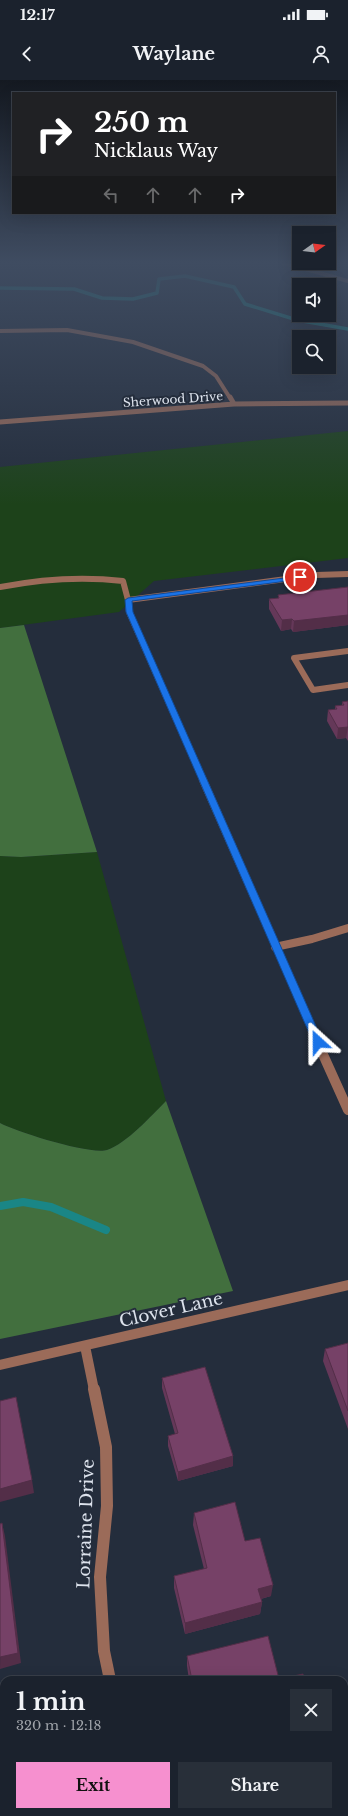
<!DOCTYPE html>
<meta charset="utf-8">
<style>
body{margin:0;font-family:"Libre Baskerville",serif;background:#282f39;color:#f1f3f6;height:100vh;display:flex;flex-direction:column;font-size:15px;white-space:nowrap}
*{box-sizing:border-box;margin:0}
p{font-size:13px;color:#a0a4aa}
.icon{flex:none;width:22px;height:22px;fill:none;stroke:currentColor;stroke-width:2;stroke-linecap:round;stroke-linejoin:round}
.map{position:relative;flex:1;overflow:hidden}
.drawer{position:absolute;left:0px;top:1596px;width:348px;height:140px;display:flex;flex-direction:column;background:#1b222d;border-radius:12px 12px 0 0;box-shadow:0 4px 16px #0002,0 0 0 1px #393f49}
.drawer>*{flex:none}
.hud{position:absolute;left:12px;top:12px;width:324px;height:122px;border-radius:0px;box-shadow:0 4px 16px #0002,0 0 0 1px #393f49;background:#202124;color:#fff;overflow:hidden}
.needle{width:26px;rotate:76deg}
.fabs{position:absolute;left:292px;top:146px;display:grid;gap:8px}
.fabs a{display:grid;place-items:center;width:44px;height:44px;border-radius:0px;background:#1b222d;box-shadow:0 4px 16px #0002,0 0 0 1px #393f49;font-size:20px}
.pin{position:absolute;display:grid;place-items:center;width:34px;height:34px;color:#fff;margin:-17px;border:2px solid #fff;border-radius:50%;box-shadow:0 1px 4px #0007}
.me{position:absolute;width:44px;margin:-22px;rotate:336deg;stroke-linejoin:round;filter:drop-shadow(0 0 3px #0008)}
.turn{display:flex;align-items:center;gap:14px;height:84px;padding:0 16px;font-size:18px}
.turn .icon{width:52px;height:52px;stroke-width:2.5}
.turn b{display:block;font-size:28px;line-height:34px}
.lanes{display:flex;align-items:center;height:38px;padding:0 16px;background:#0003;justify-content:center;gap:20px;direction:ltr}
.lanes .off{opacity:.35}
.round{display:grid;place-items:center;flex:none;width:42px;height:42px;border-radius:0px;background:#282f39}
.overview{display:flex;align-items:center;justify-content:space-between;height:68px;padding:0 16px}
h1{font-size:24px;font-weight:700;line-height:30px}
.button{display:flex;gap:8px;margin-top:auto;padding:8px 16px}
.button a{flex:1;height:46px;border-radius:0px;background:#f690cf;color:#111;font-size:16px;font-weight:700;line-height:46px;text-align:center}
.button a+a{background:#282f39;color:#f1f3f6}
.status{display:flex;justify-content:space-between;align-items:center;height:28px;padding:0 20px;background:#1b222d;direction:ltr}
.status svg{height:11px;fill:currentColor}
header{display:flex;justify-content:space-between;align-items:center;height:52px;padding:0 16px;background:#1b222d;font-size:18px;font-weight:700}
.map>svg:first-child{display:block}
.green{fill:#1d421a}
.forest{fill:#426f3e}
.lines{fill:none;stroke-linecap:round;stroke-linejoin:round}
.stream-far1{stroke:#1a8686;stroke-width:3.5}
.stream{stroke:#1a8686;stroke-width:8}
.lane{stroke:#9b6b59;stroke-width:6}
.street-far5{stroke:#9b6b59;stroke-width:4}
.street-far4{stroke:#9b6b59;stroke-width:5}
.street-far3{stroke:#9b6b59;stroke-width:6}
.street-far2{stroke:#9b6b59;stroke-width:8}
.street-far1{stroke:#9b6b59;stroke-width:10}
.street{stroke:#9b6b59;stroke-width:12}
.wall{fill:#653859}
.shaded-wall{fill:#532e48}
.building{fill:#764167;stroke:#532e48}
.route{fill:#1a73e8;stroke:#114b97}
.labels{text-anchor:middle;dominant-baseline:central;stroke-width:4;stroke-linejoin:round;paint-order:stroke}
.far-street-label{font-size:12px;fill:#dce2ec;stroke:#242d3c}
.near-street-label{font-size:17px;fill:#dce2ec;stroke:#242d3c}
</style>
<div class="status"><b>12:17</b><svg viewBox="0 0 49 12"><path d="M0 12V9h3v3zM5 12V6h3v6zM10 12V3h3v9zM15 12V0h3v12zM26 1h20v11H26zM47 4h2v5h-2z"/></svg></div>
<header><svg class="icon" aria-label="back" viewBox="0 0 24 24"><path d="M15 5l-7 7 7 7"/></svg>Waylane<svg class="icon" aria-label="person" viewBox="0 0 24 24"><circle cx="12" cy="8" r="4"/><path d="M4 21q1-7 8-7t8 7"/></svg></header>
<div class="map">
<svg width="348" height="1736" viewBox="0 0 348 1736">
<rect width="100%" height="100%" fill="#242d3c"/>
<!-- green -->
<path class="green" d="M348 351V478L154 501 119 532 0 548V387Z
M97 772 166 1021C151 1036 127 1063 107 1070 90 1075 17 1052 0 1043V776L21 777Z"/>
<!-- forest -->
<path class="forest" d="M24 545 97 772 21 777 0 776V548Z
M166 1021 233 1211 0 1259V1043C17 1052 90 1075 107 1070 127 1063 151 1036 166 1021Z"/>
<g class="lines">
<!-- stream-far1 -->
<path class="stream-far1" d="M0 208 74 209 102 218 133 219 157 213 159 199 185 196 234 207 245 224 297 240 348 249"/>
<!-- stream -->
<path class="stream" d="M0 1126 23 1122 51 1127 106 1150"/>
<!-- lane -->
<path class="lane" d="M0 507C41 499 81 496 123 501L128 520"/>
<!-- street-far5 -->
<path class="street-far5" d="M281 182 348 201
M0 251 67 250 133 262 203 286 216 296 230 318"/>
<!-- street-far4 -->
<path class="street-far4" d="M230 317 234 324
M0 342 234 324 348 323"/>
<!-- street-far3 -->
<path class="street-far3" d="M348 571 294 578 313 610 348 605
M203 701 129 532 128 520 316 495 348 494"/>
<!-- street-far2 -->
<path class="street-far2" d="M203 700 322 971
M275 867 312 859 348 848"/>
<!-- street-far1 -->
<path class="street-far1" d="M321 970 348 1030
M85 1266 94 1310
M0 1285 348 1205"/>
<!-- street -->
<path class="street" d="M94 1309 106 1367 107 1426 100 1497 104 1571 110 1600
M134 1732 135 1736"/>
</g>
<!-- wall -->
<path class="wall" d="M348 507V545L293 552 291 549 281 551 269 529V519L278 518V515Z
M348 621V661L346 658 337 659 327 641 328 630H335V626L342 625V622Z
M348 1263V1349L323 1281 325 1269Z
M162 1298 233 1386 178 1401 168 1366V1356L175 1354 162 1308Z
M194 1433 245 1461 271 1516 261 1519 262 1522 260 1534 185 1554 174 1508V1496L204 1489 193 1445Z
M187 1576 279 1599 304 1600H189L187 1586Z"/>
<!-- shaded-wall -->
<path class="shaded-wall" d="M348 535V545L293 552 294 541Z
M292 539 291 549 281 551 282 540Z
M348 647 346 658 337 659 338 648Z
M233 1376V1386L178 1401V1392Z
M32 1400 34 1413 0 1422V1409Z
M2 1443 5 1456 21 1583 0 1589Z
M273 1505 271 1516 256 1520 258 1509Z
M262 1522 260 1534 185 1554V1543Z
M38 1732H39L40 1736H38Z"/>
<!-- building -->
<path class="building" d="M348 507V535L294 541 292 539 282 540 269 519 279 518 278 515Z
M348 621V648V647L338 648 328 630 337 629 335 626 344 625 342 622Z
M348 1263V1331L325 1269Z
M205 1287 233 1376 178 1392 168 1356 178 1353 162 1298Z
M16 1317 32 1400 0 1409V1321Z
M235 1422 245 1461 260 1458 273 1505 258 1509 262 1522 185 1543 174 1496 207 1488 194 1433Z
M2 1443 18 1573 0 1577V1444Z
M268 1556 279 1599 303 1594 304 1600H192L187 1576Z
M4 1691V1732H38V1736H0V1692Z
M257 1732H287L288 1736H242Z"/>
<!-- sky -->
<linearGradient id="sky" x2="0" y2="1"><stop stop-color="#141921"/><stop offset="0.43" stop-color="#3f4c61"/><stop offset="1" stop-color="#3f4c61" stop-opacity="0"/></linearGradient>
<rect width="348" height="425" fill="url(#sky)"/>
<!-- route -->
<path class="route" d="M300 496H303V499L132 521 133 532 323 962 318 966 313 962 126 532 125 520 128 518Z"/>
<g class="labels">
<!-- far-street labels -->
<g class="far-street-label">
<text transform="translate(173 319) rotate(-4)">Sherwood Drive</text>
</g>
<!-- near-street labels -->
<g class="near-street-label">
<text transform="translate(171 1230) rotate(-13)">Clover Lane</text>
<text transform="translate(86 1444) rotate(-88)">Lorraine Drive</text>
</g>
</g>
</svg>
<div class="fabs">
<a><svg class="needle" viewBox="-14 -14 28 28"><path d="M0-13l5 13h-10z" fill="#e53935"/><path d="M0 13l5-13h-10z" fill="#a0a4aa"/></svg></a>
<a><svg class="icon" aria-label="sound" viewBox="0 0 24 24"><path d="M4 9h4l5-4v14l-5-4H4zM17 9q2 3 0 6"/></svg></a>
<a><svg class="icon" aria-label="search" viewBox="0 0 24 24"><circle cx="10" cy="10" r="6"/><path d="M15 15l6 6"/></svg></a>
</div>
<div class="pin" style="left:300px;top:497px;background:#d93025"><svg class="icon" aria-label="arrive" viewBox="0 0 24 24"><path d="M6 21V4h12l-3 4 3 4H6"/></svg></div>
<svg class="me" style="left:318px;top:962px" viewBox="-20 -20 40 40"><path d="M0-17L14 15 0 8-14 15z" fill="#1a73e8" stroke="#fff" stroke-width="4"/></svg>
<div class="hud">
<div class="turn"><svg class="icon" aria-label="right" viewBox="0 0 24 24"><path d="M7 20v-9h11M14 6l5 5-5 5"/></svg><div><b>250 m</b>Nicklaus Way</div></div>
<div class="lanes"><svg class="icon off" aria-label="left" viewBox="0 0 24 24"><path d="M17 20v-9H6M10 6l-5 5 5 5"/></svg><svg class="icon off" aria-label="ahead" viewBox="0 0 24 24"><path d="M12 20V5M6 11l6-6 6 6"/></svg><svg class="icon off" aria-label="ahead" viewBox="0 0 24 24"><path d="M12 20V5M6 11l6-6 6 6"/></svg><svg class="icon" aria-label="right" viewBox="0 0 24 24"><path d="M7 20v-9h11M14 6l5 5-5 5"/></svg></div>
</div>
<section class="drawer">
<div class="overview"><div><h1>1 min</h1><p>320 m · 12:18</p></div><a class="round"><svg class="icon" aria-label="close" viewBox="0 0 24 24"><path d="M6 6l12 12M18 6L6 18"/></svg></a></div>
<div class="button"><a>Exit</a><a>Share</a></div>
</section>
</div>
